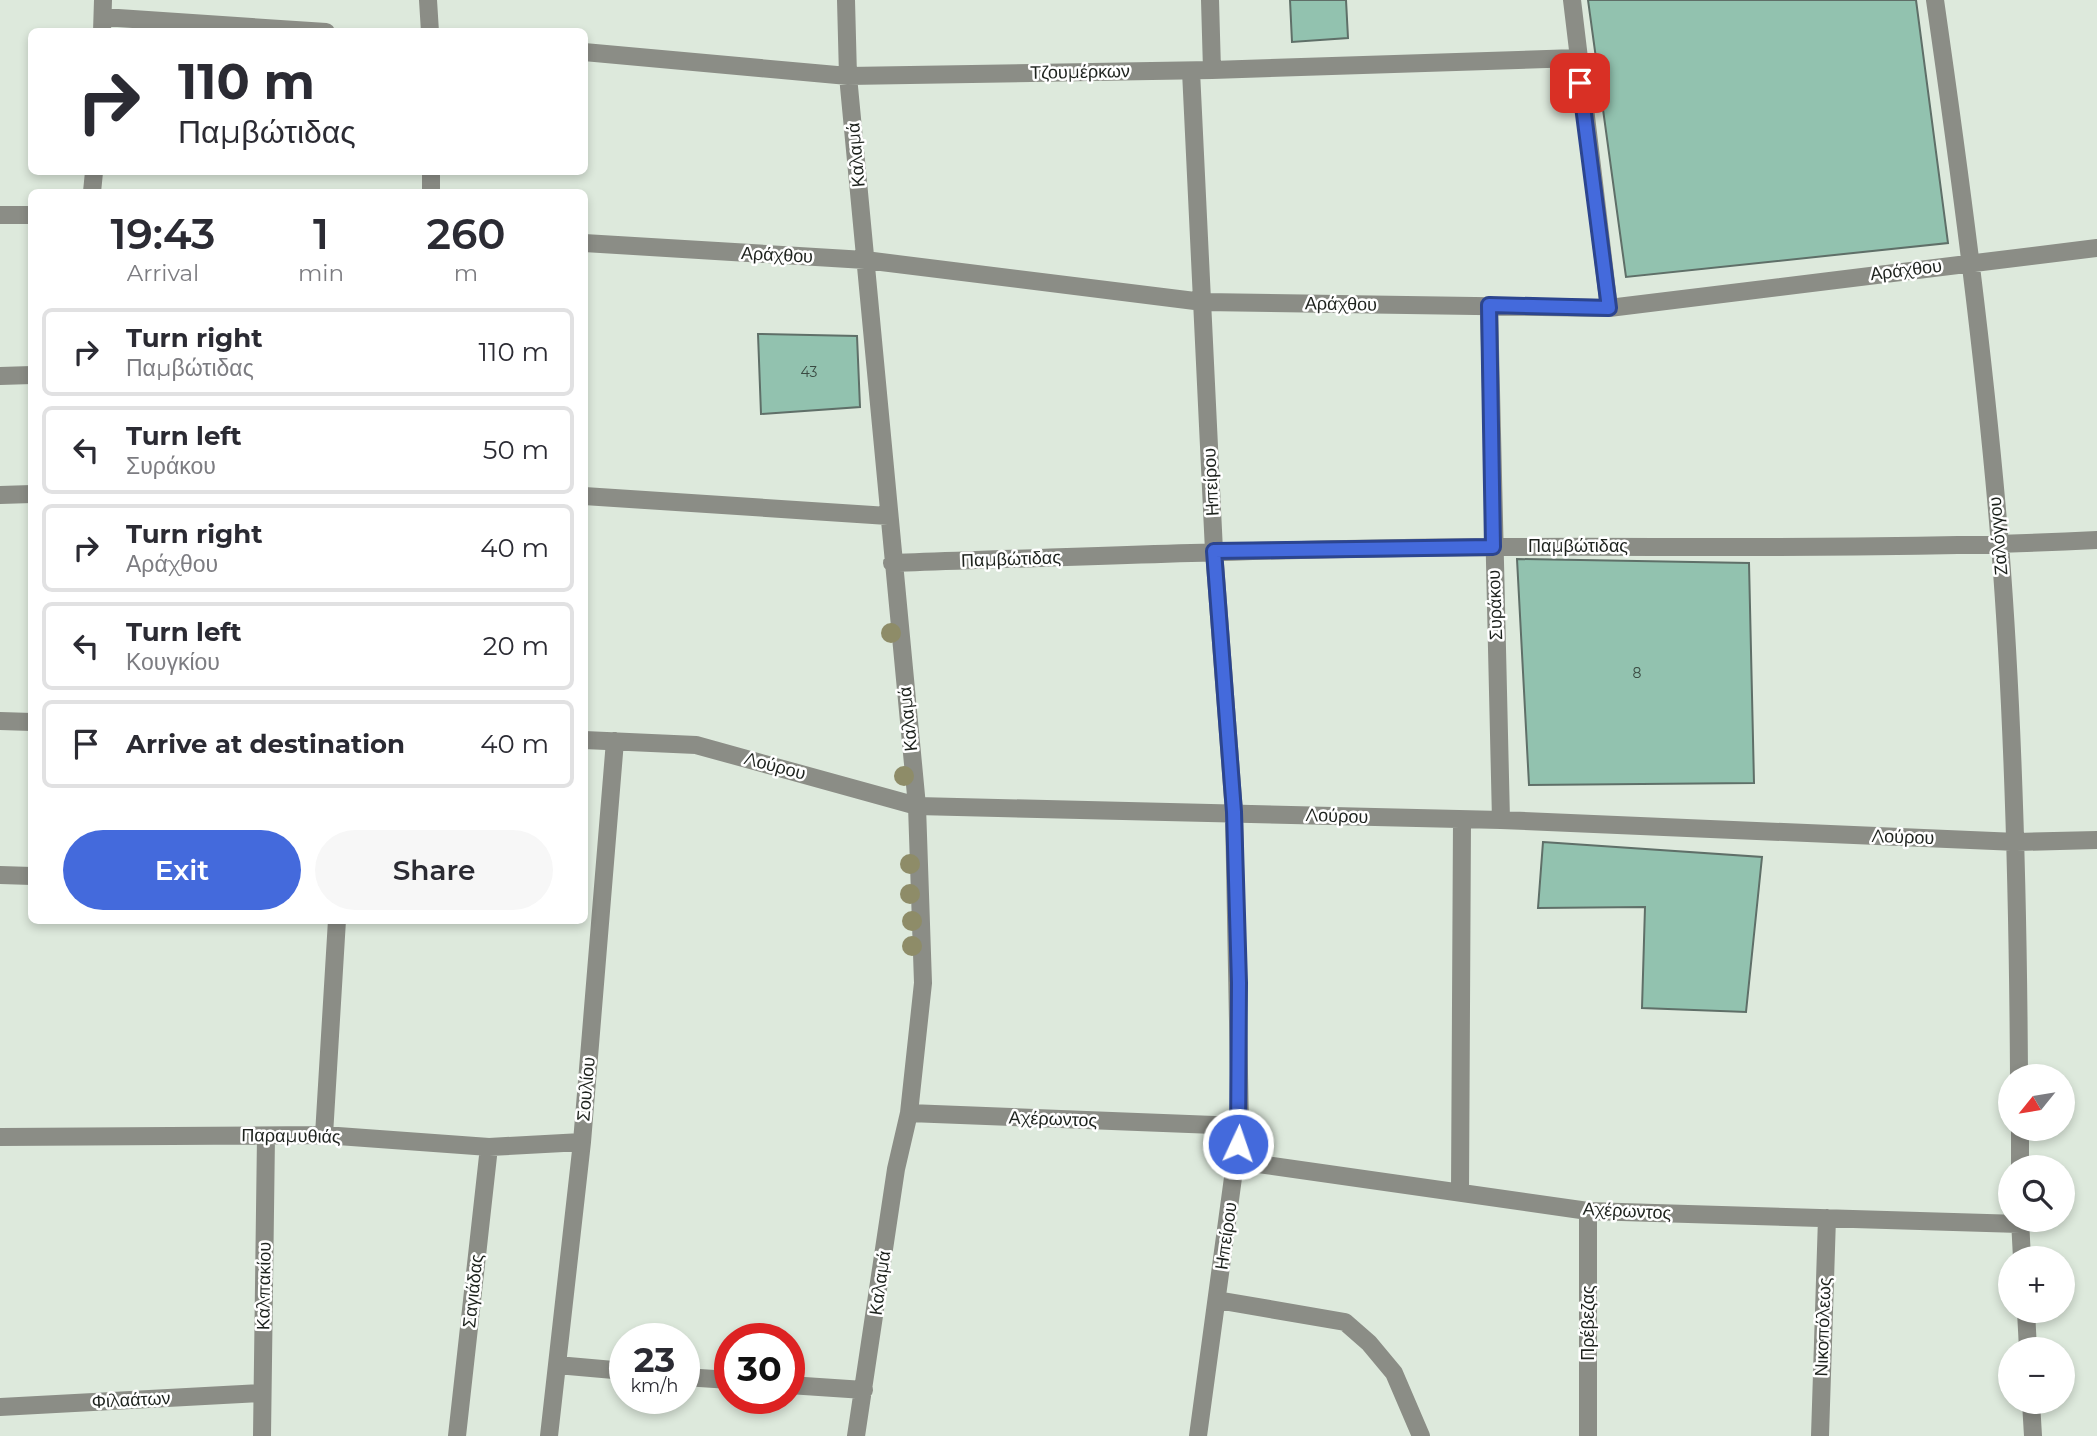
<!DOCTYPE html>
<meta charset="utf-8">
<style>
body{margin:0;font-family:Montserrat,sans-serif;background:#f7f7f7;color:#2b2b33;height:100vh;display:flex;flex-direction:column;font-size:26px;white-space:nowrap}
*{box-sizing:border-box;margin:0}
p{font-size:23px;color:#7c7c81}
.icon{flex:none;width:38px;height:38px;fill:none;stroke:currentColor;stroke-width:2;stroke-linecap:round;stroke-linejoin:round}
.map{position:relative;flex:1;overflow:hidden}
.sheet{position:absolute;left:28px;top:189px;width:560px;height:735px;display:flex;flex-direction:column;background:#fff;border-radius:10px;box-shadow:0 4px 10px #0003}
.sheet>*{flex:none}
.guide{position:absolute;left:28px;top:28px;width:560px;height:147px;border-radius:10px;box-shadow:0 4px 10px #0003;background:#fff;color:#2b2b33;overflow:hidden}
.needle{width:46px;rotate:240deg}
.buttons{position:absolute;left:1998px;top:1064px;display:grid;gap:14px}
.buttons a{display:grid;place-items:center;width:77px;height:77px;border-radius:50%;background:#fff;box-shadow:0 4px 10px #0003;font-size:35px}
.speed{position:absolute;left:609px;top:1323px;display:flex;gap:14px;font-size:35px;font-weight:700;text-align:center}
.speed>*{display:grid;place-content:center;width:91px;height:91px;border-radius:50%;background:#fff;box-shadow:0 4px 10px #0003;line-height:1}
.speed small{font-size:18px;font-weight:400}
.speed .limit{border:10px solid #d22;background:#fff;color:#111}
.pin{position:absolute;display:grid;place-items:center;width:60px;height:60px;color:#fff;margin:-30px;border-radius:14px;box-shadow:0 4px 10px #0006}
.me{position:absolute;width:77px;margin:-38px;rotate:3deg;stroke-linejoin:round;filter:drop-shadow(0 0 5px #0008)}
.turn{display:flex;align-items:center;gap:24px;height:147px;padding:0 35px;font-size:32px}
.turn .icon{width:91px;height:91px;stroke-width:2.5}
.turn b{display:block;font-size:49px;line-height:60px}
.eta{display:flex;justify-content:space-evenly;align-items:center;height:119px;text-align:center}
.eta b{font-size:42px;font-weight:600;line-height:49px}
.button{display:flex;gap:14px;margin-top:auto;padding:14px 35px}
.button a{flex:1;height:80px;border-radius:42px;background:#446adc;color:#fff;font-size:28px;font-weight:600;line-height:80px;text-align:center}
.button a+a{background:#f7f7f7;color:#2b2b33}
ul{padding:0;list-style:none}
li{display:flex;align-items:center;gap:21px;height:88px;margin:0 14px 10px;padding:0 21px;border:4px solid #e1e1e2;border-radius:10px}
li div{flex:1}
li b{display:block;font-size:26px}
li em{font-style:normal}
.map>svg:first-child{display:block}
.building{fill:#92c2af;stroke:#5f6f68;stroke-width:2}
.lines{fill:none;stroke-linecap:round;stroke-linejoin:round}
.minor{stroke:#8b8d86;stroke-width:18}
.tree{fill:#8e8c68}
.route-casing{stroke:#2c458f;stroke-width:18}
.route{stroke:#446adc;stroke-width:12}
.labels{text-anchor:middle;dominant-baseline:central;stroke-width:5;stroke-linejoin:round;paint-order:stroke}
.number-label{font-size:14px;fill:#3a4a42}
.street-label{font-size:18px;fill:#1d221d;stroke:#fff}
</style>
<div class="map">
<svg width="2097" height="1436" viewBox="0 0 2097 1436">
<rect width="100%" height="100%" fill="#dde9dc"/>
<!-- building -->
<path class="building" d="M1290 0H1346L1348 38 1292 42Z
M1588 0H1916L1948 243 1626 277Z
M758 334 857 336 860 407 761 414Z
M1517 559 1749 563 1754 783 1529 785Z
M1543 842 1762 857 1746 1012 1642 1008 1645 907 1538 908Z"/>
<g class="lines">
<!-- minor -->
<path class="minor" d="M428 0 430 32
M846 0 848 76 917 806 923 983 909 1113 896 1169 856 1436
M1210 0 1212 70
M1572 0 1609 308
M1935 0C1961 181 1985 362 2000 545 2014 722 2018 899 2019 1076
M103 17 326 32
M102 32 103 0
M584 52 848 76 1212 70 1577 58
M1191 71 1214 551 1234 812 1240 1126 1198 1436
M431 172V192
M92 192 94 172
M0 215H32
M584 243 865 260 1203 302 1609 308 2097 248
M1489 305 1501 820
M0 376 32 375
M0 495 32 494
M584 496 888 516
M892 563C1094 556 1295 548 1497 547 1697 546 1897 550 2097 540
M0 721 32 722
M584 740 696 745 917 806 1501 820 2017 842 2097 840
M0 875 32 876
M909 1113 1240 1126
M2020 1129V1167
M324 1135 337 920
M0 1137 324 1135 489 1147 582 1142
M1237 1161 1588 1211 2020 1224
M1460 1192 1462 820
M2020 1220 2022 1258
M1217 1300 1345 1322 1369 1343 1394 1373 1421 1436
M2026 1311 2028 1349
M557 1365 625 1371
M684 1377 730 1380
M789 1385 864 1390
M2031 1402 2033 1436
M0 1407 262 1393
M262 1436 266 1136
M457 1436 489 1147
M549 1436 582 1142 615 741
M1588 1436V1211
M1820 1436 1827 1218"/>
</g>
<!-- trees -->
<g class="tree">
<circle cx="891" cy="633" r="10"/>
<circle cx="904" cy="776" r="10"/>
<circle cx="910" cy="864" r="10"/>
<circle cx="910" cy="894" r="10"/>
<circle cx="912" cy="921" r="10"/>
<circle cx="912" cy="946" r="10"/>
</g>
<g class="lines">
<defs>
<path id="route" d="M1238 1144 1239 983 1234 812 1214 551 1493 547 1489 305 1609 308 1580 83"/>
</defs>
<!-- route casing -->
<use href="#route" class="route-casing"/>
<!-- route -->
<use href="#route" class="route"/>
</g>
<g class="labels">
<!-- number labels -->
<g class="number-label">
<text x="809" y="372">43</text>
<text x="1637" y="673">8</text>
</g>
<!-- street labels -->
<g class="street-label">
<text transform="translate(1080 72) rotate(-1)">Τζουμέρκων</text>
<text transform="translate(856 155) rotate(-95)">Καλαμά</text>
<text transform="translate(777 255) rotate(3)">Αράχθου</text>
<text transform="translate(1906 270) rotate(-7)">Αράχθου</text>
<text transform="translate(1341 304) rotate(1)">Αράχθου</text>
<text transform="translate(1211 482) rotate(-93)">Ηπείρου</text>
<text transform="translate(1998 536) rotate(-95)">Ζαλόγγου</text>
<text x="1578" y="546">Παμβώτιδας</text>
<text transform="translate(1011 559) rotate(-2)">Παμβώτιδας</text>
<text transform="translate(1495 605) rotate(-92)">Συράκου</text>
<text transform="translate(908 719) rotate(-96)">Καλαμά</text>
<text transform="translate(775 766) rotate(15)">Λούρου</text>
<text transform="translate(1337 816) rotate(2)">Λούρου</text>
<text transform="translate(1903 837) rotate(2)">Λούρου</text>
<text transform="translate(586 1089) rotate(-85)">Σουλίου</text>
<text transform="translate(1053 1119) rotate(2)">Αχέρωντος</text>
<text transform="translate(291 1136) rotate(1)">Παραμυθιάς</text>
<text transform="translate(1627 1211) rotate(3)">Αχέρωντος</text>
<text transform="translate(1226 1236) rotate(-82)">Ηπείρου</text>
<text transform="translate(880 1283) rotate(-82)">Καλαμά</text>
<text transform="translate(264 1286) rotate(-89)">Καλπακίου</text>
<text transform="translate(473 1291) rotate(-84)">Σαγιάδας</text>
<text transform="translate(1588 1323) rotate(-90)">Πρέβεζας</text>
<text transform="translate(1823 1327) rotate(-88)">Νικοπόλεως</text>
<text transform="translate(131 1400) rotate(-3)">Φιλαάτων</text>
</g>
</g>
</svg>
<div class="buttons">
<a><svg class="needle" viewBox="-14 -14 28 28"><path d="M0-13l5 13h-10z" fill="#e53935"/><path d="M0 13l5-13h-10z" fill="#7c7c81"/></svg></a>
<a><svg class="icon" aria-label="search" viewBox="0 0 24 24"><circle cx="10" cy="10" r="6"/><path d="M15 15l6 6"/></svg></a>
<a>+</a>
<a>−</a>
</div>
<div class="speed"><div>23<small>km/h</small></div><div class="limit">30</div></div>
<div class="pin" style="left:1580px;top:83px;background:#d93025"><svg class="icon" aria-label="arrive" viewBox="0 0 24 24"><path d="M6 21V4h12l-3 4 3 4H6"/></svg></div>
<svg class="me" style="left:1238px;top:1144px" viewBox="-20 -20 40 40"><circle r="17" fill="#446adc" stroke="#fff" stroke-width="3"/><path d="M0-11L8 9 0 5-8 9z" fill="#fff"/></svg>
<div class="guide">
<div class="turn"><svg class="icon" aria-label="right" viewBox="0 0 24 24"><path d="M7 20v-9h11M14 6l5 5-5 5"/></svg><div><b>110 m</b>Παμβώτιδας</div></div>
</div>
<section class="sheet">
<div class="eta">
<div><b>19:43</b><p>Arrival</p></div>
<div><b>1</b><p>min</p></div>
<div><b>260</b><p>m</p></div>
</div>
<ul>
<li><svg class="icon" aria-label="right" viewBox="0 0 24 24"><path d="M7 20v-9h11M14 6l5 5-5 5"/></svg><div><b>Turn right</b><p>Παμβώτιδας</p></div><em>110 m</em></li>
<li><svg class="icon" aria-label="left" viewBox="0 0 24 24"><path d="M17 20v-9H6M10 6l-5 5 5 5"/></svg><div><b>Turn left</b><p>Συράκου</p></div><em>50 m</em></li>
<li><svg class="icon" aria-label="right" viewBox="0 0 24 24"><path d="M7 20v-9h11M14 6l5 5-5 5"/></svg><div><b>Turn right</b><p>Αράχθου</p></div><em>40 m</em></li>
<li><svg class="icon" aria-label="left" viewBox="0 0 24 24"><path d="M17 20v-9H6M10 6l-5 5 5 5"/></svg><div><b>Turn left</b><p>Κουγκίου</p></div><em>20 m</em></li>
<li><svg class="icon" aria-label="arrive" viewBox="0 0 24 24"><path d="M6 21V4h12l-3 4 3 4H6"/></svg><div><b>Arrive at destination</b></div><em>40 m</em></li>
</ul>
<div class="button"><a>Exit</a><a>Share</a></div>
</section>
</div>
